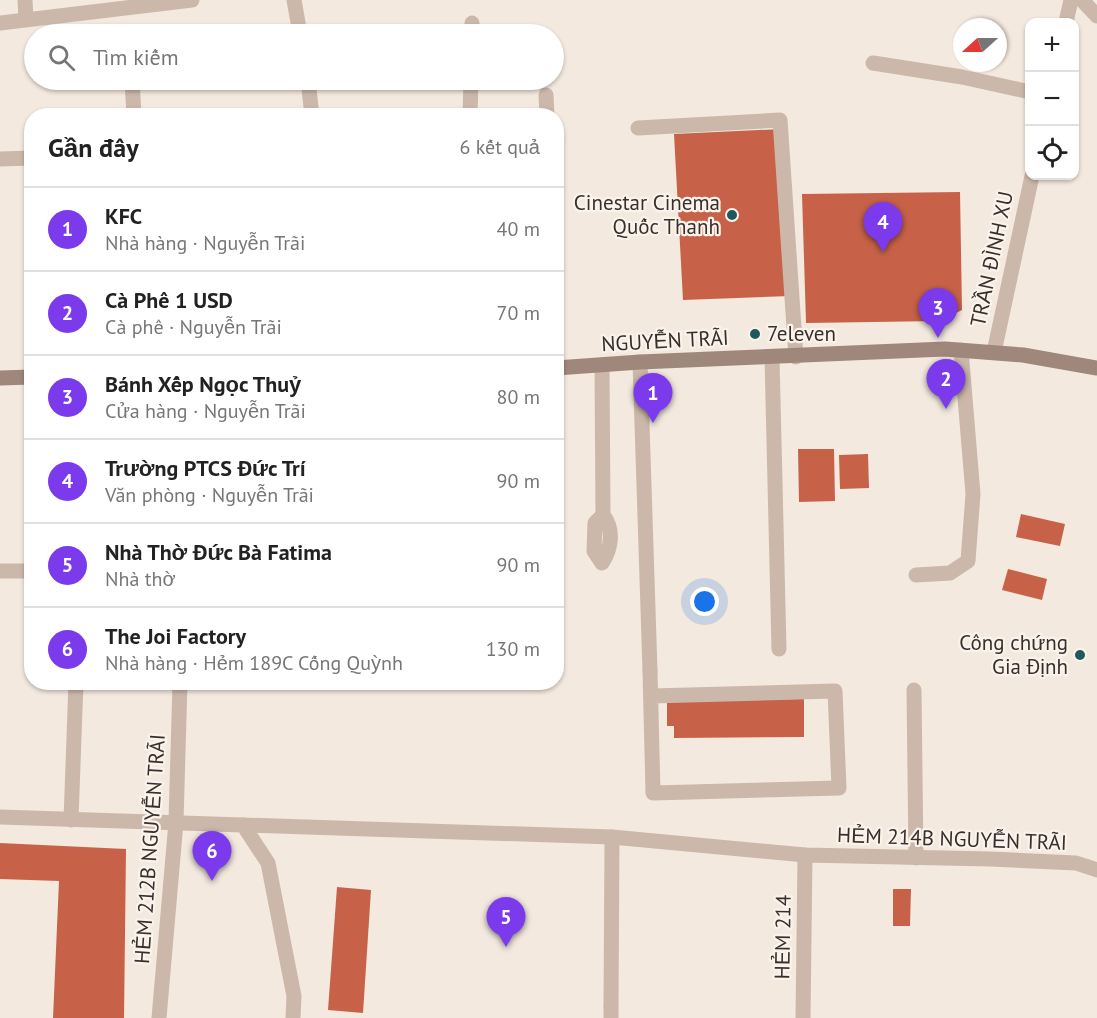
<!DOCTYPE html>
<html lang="vi">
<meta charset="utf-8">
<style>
body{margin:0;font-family:"PT Sans",sans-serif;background:#f2f2f2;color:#222}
.controls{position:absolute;right:18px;top:18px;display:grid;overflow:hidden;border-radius:12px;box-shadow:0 2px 4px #0004}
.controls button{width:54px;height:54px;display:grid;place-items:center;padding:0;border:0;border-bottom:2px solid #e0e0e0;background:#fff;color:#222;font:30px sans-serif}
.compass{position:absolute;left:953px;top:18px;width:54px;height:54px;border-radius:50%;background:#fff;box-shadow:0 2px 4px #0004;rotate:249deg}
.you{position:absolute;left:705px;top:602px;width:21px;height:21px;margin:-15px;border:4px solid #fff;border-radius:50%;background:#1a73e8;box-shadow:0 0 0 9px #1a73e833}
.badge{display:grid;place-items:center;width:39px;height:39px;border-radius:50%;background:#7c3aed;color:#fff;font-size:20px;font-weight:700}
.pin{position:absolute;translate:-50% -50px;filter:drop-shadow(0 2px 3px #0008)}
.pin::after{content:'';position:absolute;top:32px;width:21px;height:18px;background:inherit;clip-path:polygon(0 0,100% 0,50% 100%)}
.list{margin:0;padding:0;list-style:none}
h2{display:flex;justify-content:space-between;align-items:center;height:78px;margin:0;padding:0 24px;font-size:26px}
h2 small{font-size:20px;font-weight:400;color:#767676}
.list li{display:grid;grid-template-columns:39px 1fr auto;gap:18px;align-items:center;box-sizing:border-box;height:84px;padding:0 24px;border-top:2px solid #e0e0e0}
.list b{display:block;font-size:22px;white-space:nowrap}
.list p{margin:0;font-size:20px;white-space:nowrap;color:#767676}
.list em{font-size:20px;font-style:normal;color:#767676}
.icon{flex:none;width:33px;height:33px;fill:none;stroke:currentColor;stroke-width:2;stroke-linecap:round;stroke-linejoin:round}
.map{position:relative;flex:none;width:1097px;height:1018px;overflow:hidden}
.search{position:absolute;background:#fff;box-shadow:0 2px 4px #0004;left:24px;top:24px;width:540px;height:66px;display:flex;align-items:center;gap:15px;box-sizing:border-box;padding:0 21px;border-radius:33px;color:#767676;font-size:22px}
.panel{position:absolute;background:#fff;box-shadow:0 2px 4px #0004;left:24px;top:108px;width:540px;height:582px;border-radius:24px}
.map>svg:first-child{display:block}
.building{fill:#c76249}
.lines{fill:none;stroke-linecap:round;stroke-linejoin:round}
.service{stroke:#ccb8aa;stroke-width:15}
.minor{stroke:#ccb8aa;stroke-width:15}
.tertiary{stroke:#ccb8aa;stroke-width:15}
.secondary{stroke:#a0877b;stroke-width:15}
.poi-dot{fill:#1e5a5c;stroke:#faf3ec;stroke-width:2}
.labels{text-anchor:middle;stroke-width:4.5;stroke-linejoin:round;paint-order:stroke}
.poi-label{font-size:21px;fill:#392e2a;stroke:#faf3ec;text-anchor:end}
.street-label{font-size:21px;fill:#392e2a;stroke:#faf3ec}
</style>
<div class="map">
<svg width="1097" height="1018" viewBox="0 0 1097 1018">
<rect width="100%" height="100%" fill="#f3e9df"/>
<g class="building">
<polygon points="782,129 790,296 683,300 674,134"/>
<polygon points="960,192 962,310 940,321 806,323 802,194"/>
<polygon points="798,449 834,449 835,501 799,502"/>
<polygon points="868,454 869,488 840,489 839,455"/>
<polygon points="1021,514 1065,524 1060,546 1016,537"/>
<polygon points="1008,569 1047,579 1042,600 1002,590"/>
<polygon points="804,699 804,737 674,738 674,726 667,726 667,700"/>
<polygon points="0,843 126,849 124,1018 53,1018 59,881 0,879"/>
<polygon points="337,887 371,890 363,1013 328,1010"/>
<polygon points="893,889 911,889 910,926 893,926"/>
</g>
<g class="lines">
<g class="service">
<polyline points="25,0 26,19"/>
<polyline points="0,23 192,0"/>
<polyline points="472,34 472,23"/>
<polyline points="873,63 962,77 1030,92"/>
<polyline points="546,95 547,116"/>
<polyline points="470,116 471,80"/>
<polyline points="638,128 780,120 796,357"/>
<polyline points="0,159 32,158"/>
<path d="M602,365L603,515C614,529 612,548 602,563L594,551L595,523L603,515"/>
<polyline points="0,571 32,571"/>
<polyline points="916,575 950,573 968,561 973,494 961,350"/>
<polyline points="650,671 653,793 839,788 835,691 651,696"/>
<polyline points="914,690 916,858"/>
<polyline points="71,820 76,682"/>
<polyline points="243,825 612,837 805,855 990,859 1076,863 1097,870"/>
<polyline points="611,1005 612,837"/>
<polyline points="159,1018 176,822"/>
</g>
<g class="minor">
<polyline points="294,0 300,34"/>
<polyline points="132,80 134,116"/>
<polyline points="308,80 312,116"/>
<polyline points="772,358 779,649"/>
<polyline points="640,362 650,671"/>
<polyline points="0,817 243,825 268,863 294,996 293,1018"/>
<polyline points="176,822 180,682"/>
<polyline points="611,1005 611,1018"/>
<polyline points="803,1018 805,855"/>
</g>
<g class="tertiary">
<polyline points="1082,0 1097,16"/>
<polyline points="1066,22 1071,0"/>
<polyline points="994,352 1032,176"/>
</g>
<g class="secondary">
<polyline points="556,368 640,362 945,349 1023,355 1097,368"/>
<polyline points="0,378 32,377"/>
</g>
</g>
<g class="poi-dot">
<circle cx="732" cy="215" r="6"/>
<circle cx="755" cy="334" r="6"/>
<circle cx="1080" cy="655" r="6"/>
</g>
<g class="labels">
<g class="poi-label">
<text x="720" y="210">Cinestar Cinema<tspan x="720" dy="24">Quốc Thanh</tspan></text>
<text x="767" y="341" text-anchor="start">7eleven</text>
<text x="1068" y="650">Công chứng<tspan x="1068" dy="24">Gia Định</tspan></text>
</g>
<g class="street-label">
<text transform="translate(992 259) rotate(-78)" y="7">TRẦN ÐÌNH XU</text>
<text transform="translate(665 341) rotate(-3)" y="7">NGUYỄN TRÃI</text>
<text transform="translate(952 839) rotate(2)" y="7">HẺM 214B NGUYỄN TRÃI</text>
<text transform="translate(150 849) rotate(-86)" y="7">HẺM 212B NGUYỄN TRÃI</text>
<text transform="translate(783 937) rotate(-89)" y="7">HẺM 214</text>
</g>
</g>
</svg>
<div class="controls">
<button>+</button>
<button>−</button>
<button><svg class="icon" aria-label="locate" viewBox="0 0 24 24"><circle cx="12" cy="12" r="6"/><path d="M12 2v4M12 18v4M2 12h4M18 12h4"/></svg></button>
</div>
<svg class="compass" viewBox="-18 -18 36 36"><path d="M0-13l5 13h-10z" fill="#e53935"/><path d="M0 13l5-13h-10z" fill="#767676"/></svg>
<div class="you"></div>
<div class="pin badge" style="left:653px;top:423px">1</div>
<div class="pin badge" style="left:946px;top:409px">2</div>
<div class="pin badge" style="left:938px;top:338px">3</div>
<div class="pin badge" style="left:883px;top:252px">4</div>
<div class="pin badge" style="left:506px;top:947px">5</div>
<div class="pin badge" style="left:212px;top:881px">6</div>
<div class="search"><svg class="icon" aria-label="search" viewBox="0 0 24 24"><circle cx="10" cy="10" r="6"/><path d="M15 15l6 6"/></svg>Tìm kiếm</div>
<section class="panel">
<h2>Gần đây<small>6 kết quả</small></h2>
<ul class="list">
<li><span class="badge">1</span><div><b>KFC</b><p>Nhà hàng · Nguyễn Trãi</p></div><em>40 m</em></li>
<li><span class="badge">2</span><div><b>Cà Phê 1 USD</b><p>Cà phê · Nguyễn Trãi</p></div><em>70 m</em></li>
<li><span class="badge">3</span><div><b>Bánh Xếp Ngọc Thuỷ</b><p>Cửa hàng · Nguyễn Trãi</p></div><em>80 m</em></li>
<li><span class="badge">4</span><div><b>Trường PTCS Đức Trí</b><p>Văn phòng · Nguyễn Trãi</p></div><em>90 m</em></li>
<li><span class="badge">5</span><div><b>Nhà Thờ Đức Bà Fatima</b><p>Nhà thờ</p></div><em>90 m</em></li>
<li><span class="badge">6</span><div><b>The Joi Factory</b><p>Nhà hàng · Hẻm 189C Cống Quỳnh</p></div><em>130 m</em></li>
</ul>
</section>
</div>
